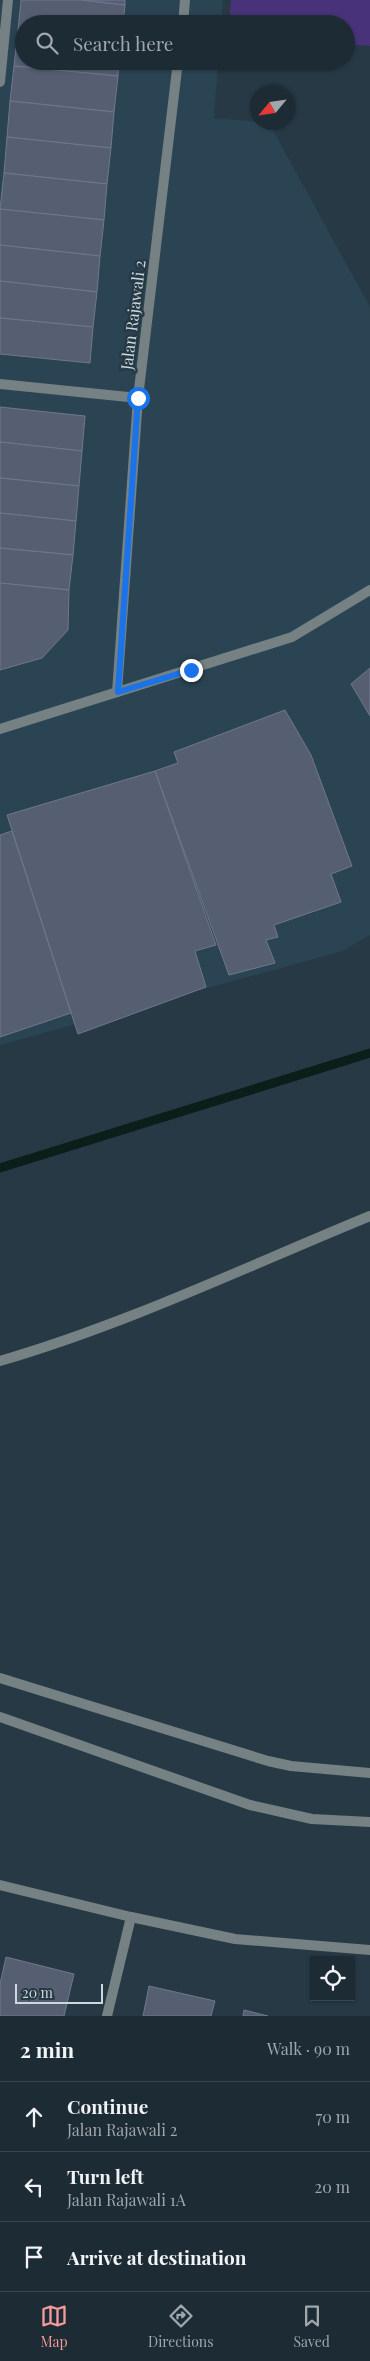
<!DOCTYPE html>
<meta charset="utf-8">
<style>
body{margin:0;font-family:"Playfair Display",serif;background:#25333c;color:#f1f3f6}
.controls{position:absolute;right:15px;bottom:15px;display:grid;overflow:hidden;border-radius:0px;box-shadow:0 1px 4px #0004}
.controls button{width:45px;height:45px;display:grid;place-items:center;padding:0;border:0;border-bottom:1px solid #3a474f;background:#1c2b34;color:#f1f3f6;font:25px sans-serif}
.compass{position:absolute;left:250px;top:85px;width:45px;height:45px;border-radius:50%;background:#1c2b34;box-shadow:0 1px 4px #0004;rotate:241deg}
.scale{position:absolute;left:15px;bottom:12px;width:88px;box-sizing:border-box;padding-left:5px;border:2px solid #ccd7de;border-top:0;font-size:14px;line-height:18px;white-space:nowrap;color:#ccd7de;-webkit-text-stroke:4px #263945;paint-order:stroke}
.stop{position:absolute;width:15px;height:15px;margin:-11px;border:4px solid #1a73e8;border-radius:50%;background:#fff}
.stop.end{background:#1a73e8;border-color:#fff;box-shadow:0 1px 5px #0008}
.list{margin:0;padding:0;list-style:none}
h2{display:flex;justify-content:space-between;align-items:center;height:65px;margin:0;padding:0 20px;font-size:21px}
h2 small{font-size:16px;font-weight:400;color:#a0a7ac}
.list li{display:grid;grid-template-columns:32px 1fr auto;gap:15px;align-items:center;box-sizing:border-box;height:70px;padding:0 20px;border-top:1px solid #3a474f}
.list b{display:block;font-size:19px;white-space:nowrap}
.list p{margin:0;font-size:16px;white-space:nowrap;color:#a0a7ac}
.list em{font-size:16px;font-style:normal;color:#a0a7ac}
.icon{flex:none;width:28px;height:28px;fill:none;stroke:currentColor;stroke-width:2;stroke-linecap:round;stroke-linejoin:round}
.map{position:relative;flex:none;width:370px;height:2016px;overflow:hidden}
.search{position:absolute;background:#1c2b34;box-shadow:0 1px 4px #0004;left:15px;right:15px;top:15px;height:55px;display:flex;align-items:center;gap:12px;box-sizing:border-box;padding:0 18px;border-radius:28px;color:#a0a7ac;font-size:19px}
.sheet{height:275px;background:#1c2b34}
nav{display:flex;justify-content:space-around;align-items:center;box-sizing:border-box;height:70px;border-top:1px solid #3a474f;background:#1c2b34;font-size:14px;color:#a0a7ac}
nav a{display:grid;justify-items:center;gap:2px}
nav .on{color:#f59b9a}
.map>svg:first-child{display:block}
.built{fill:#2a4453}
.green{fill:#48327a}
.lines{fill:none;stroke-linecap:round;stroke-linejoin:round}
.stream{stroke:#0c1e1a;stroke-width:9}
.building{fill:#565f72;stroke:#6f788c}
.service{stroke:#758182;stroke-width:10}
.minor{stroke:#758182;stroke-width:10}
.route{stroke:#1a73e8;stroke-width:6}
.labels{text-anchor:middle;stroke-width:5;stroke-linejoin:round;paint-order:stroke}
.street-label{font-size:16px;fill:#ccd7de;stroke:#263945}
</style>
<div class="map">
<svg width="370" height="2016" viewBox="0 0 370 2016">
<rect width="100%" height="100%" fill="#263945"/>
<polygon class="built" points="0,0 223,0 221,24 24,24 24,61 218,61 214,118 269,123 370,307 370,935 343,951 0,1045"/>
<polygon class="green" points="231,0 370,0 370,46 346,44 346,24 229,24"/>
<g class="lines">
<polyline class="stream" points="0,1168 370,1053"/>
</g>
<g class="building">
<polygon points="21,0 82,0 125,5 123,24 24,24 24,30 18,30"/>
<polygon points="82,0 125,0 125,5"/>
<polygon points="18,30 24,30 24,61 119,61 118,76 14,66"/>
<polygon points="14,66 118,76 114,112 10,101"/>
<polygon points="10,101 114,112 111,148 7,137"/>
<polygon points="7,137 111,148 107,184 4,173"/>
<polygon points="4,173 107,184 104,220 0,209"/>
<polygon points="0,209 104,220 100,256 0,245"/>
<polygon points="0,245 100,256 97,292 0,281"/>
<polygon points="0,281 97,292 93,327 0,318"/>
<polygon points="0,318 93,327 90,363 0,354"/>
<polygon points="0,407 85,416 82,451 0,442"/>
<polygon points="0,442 82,451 79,486 0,478"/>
<polygon points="0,478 79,486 76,521 0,513"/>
<polygon points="0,513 76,521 73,555 0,548"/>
<polygon points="0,548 73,555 69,590 0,583"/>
<polygon points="0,583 69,590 68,630 42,658 0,670"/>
<polygon points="370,668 370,716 351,684"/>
<polygon points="285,710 311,755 352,866 331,874 341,902 274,925 278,937 266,940 275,963 229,975 155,771 178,763 174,752"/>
<polygon points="155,771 216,945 195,951 206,987 78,1034 7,815"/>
<polygon points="12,831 71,1013 0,1037 0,835"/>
<polygon points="6,1957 74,1974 64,2016 0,2016 0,1984"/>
<polygon points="149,1986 215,2001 211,2016 143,2016"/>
<polygon points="244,2010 268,2016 243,2016"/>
</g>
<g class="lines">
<g class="service">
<polyline points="0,82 8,0"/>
<polyline points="0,384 138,398"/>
<path d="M0,1361C127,1324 248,1266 370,1216"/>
</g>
<g class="minor">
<polyline points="183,24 185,0"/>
<polyline points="117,692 138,398 178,61"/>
<polyline points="0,729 292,637 370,590"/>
<polyline points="0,1678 268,1761 291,1766 370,1773"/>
<polyline points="0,1717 250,1805 312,1819 370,1822"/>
<polyline points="0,1885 131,1917 235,1939 370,1950"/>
<polyline points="107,2016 131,1917"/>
</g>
</g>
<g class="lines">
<polyline class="route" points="138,398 118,692 191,670"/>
</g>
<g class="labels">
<g class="street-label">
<text transform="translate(133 315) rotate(-83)" y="6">Jalan Rajawali 2</text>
</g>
</g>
</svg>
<div class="controls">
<button><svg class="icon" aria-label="locate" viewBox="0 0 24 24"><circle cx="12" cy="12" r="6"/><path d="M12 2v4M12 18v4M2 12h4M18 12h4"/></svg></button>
</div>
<svg class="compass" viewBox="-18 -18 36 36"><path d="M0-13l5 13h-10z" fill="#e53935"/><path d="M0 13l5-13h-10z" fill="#a0a7ac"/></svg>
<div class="scale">20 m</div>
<div class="stop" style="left:138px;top:398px"></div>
<div class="stop end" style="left:191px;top:670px"></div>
<div class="search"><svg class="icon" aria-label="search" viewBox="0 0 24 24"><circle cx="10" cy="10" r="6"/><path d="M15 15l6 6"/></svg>Search here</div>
</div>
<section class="sheet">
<h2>2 min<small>Walk · 90 m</small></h2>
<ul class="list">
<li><svg class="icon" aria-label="ahead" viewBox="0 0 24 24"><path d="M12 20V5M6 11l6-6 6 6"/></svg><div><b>Continue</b><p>Jalan Rajawali 2</p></div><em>70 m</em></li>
<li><svg class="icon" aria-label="left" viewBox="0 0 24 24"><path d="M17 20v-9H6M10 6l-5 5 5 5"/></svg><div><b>Turn left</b><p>Jalan Rajawali 1A</p></div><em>20 m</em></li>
<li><svg class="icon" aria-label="arrive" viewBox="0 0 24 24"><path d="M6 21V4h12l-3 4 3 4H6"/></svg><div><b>Arrive at destination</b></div></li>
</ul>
</section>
<nav>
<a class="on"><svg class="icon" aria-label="map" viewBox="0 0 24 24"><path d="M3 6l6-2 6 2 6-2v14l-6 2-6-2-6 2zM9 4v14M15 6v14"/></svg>Map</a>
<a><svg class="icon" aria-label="directions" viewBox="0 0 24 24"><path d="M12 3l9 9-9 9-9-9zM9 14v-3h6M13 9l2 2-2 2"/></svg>Directions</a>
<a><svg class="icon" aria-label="saved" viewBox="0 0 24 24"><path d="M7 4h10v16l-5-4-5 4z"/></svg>Saved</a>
</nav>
